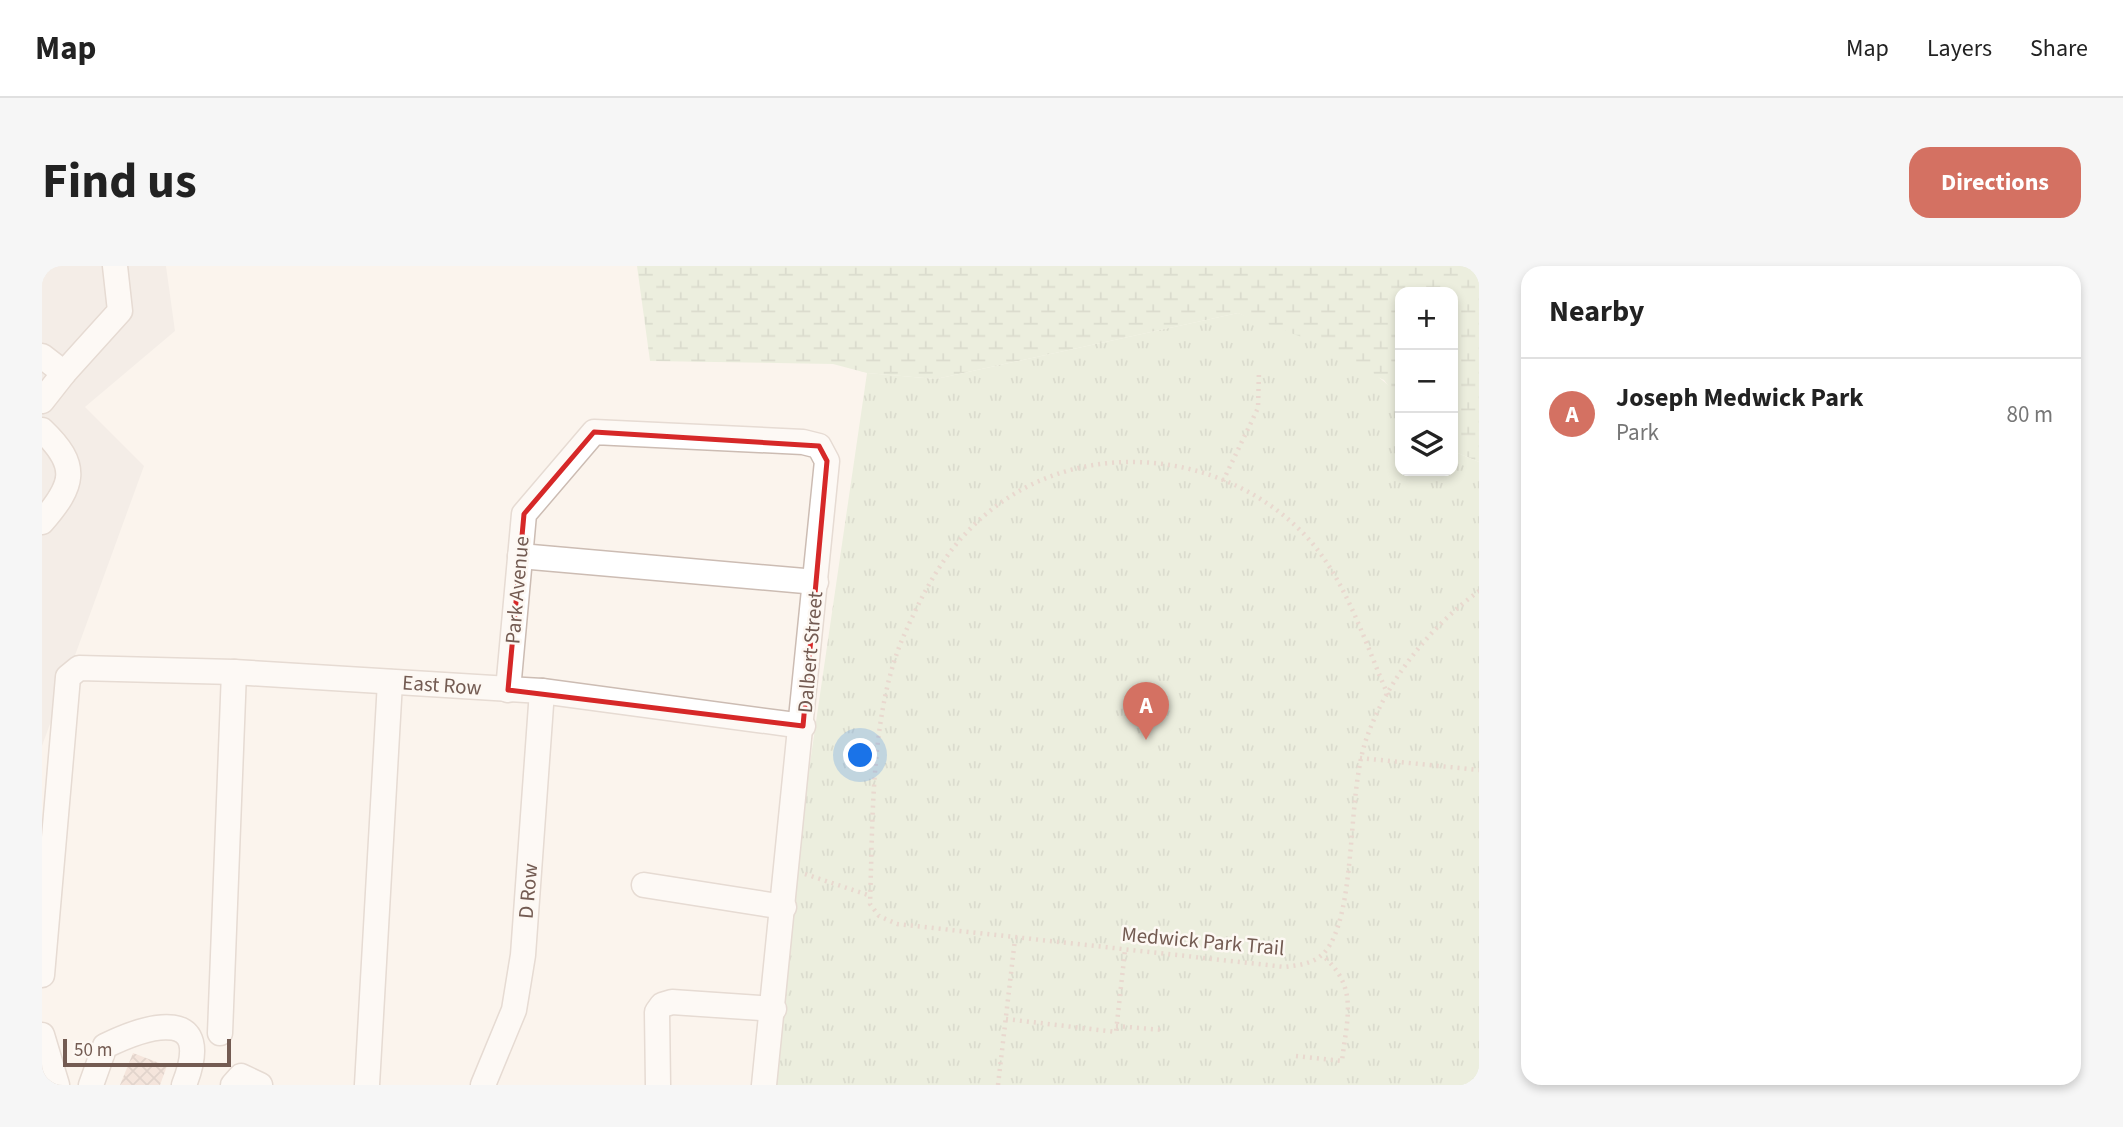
<!DOCTYPE html>
<meta charset="utf-8">
<style>
body{margin:0;font-family:"Source Sans 3",sans-serif;background:#f6f6f6;color:#222}
.controls{position:absolute;right:21px;top:21px;display:grid;overflow:hidden;border-radius:14px;box-shadow:0 4px 10px #0003}
.controls button{width:63px;height:63px;display:grid;place-items:center;padding:0;border:0;border-bottom:2px solid #e0e0e0;background:#fff;color:#222;font:35px sans-serif}
.scale{position:absolute;left:21px;bottom:18px;width:168px;box-sizing:border-box;padding-left:7px;border:4px solid #735b52;border-top:0;font-size:19px;line-height:24px;white-space:nowrap;color:#735b52;-webkit-text-stroke:5px #fdf8f3;paint-order:stroke}
.you{position:absolute;left:819px;top:490px;width:24px;height:24px;margin:-18px;border:5px solid #fff;border-radius:50%;background:#1a73e8;box-shadow:0 0 0 10px #1a73e833}
.badge{display:grid;place-items:center;width:46px;height:46px;border-radius:50%;background:#d47162;color:#fff;font-size:23px;font-weight:700}
.pin{position:absolute;translate:-50% -58px;filter:drop-shadow(0 2px 4px #0008)}
.pin::after{content:'';position:absolute;top:37px;width:24px;height:21px;background:inherit;clip-path:polygon(0 0,100% 0,50% 100%)}
.list{margin:0;padding:0;list-style:none}
h2{display:flex;justify-content:space-between;align-items:center;height:91px;margin:0;padding:0 28px;font-size:30px}
h2 small{font-size:23px;font-weight:400;color:#767676}
.list li{display:grid;grid-template-columns:46px 1fr auto;gap:21px;align-items:center;box-sizing:border-box;height:112px;padding:0 28px;border-top:2px solid #e0e0e0}
.list b{display:block;font-size:26px;white-space:nowrap}
.list p{margin:0;font-size:23px;white-space:nowrap;color:#767676}
.list em{font-size:23px;font-style:normal;color:#767676}
.icon{flex:none;width:38px;height:38px;fill:none;stroke:currentColor;stroke-width:2;stroke-linecap:round;stroke-linejoin:round}
.map{position:relative;flex:none;width:1437px;height:819px;overflow:hidden;border-radius:21px}
header{display:flex;align-items:center;gap:42px;box-sizing:border-box;height:98px;padding:0 35px;background:#fff;border-bottom:2px solid #e0e0e0}
header strong{font-size:33px}
nav{display:flex;gap:38px;margin-inline-start:auto;font-size:24px}
.intro{display:flex;align-items:center;justify-content:space-between;box-sizing:border-box;height:168px;padding:0 42px}
h1{margin:0;font-size:49px}
.button{padding:18px 32px;border-radius:21px;background:#d47162;color:#fff;font-size:24px;font-weight:700}
main{display:flex;gap:42px;padding:0 42px}
aside{flex:1;background:#fff;border-radius:21px;box-shadow:0 4px 10px #0003}
.map>svg:first-child{display:block}
.industrial{fill:#ebe5e1}
.wetland{fill:url(#wetland-marsh)}
.park{fill:url(#park-tufts)}
.building{fill:url(#building-cross-hatch)}
.lines{fill:none;stroke-linecap:round;stroke-linejoin:round}
.minor-casing{stroke:#ccbcb3;stroke-width:27}
.path{stroke:#d2b6aa;stroke-width:4.5;stroke-dasharray:2 5;stroke-linecap:butt}
.minor{stroke:#fff;stroke-width:24}
.marked{fill:none;stroke:#d62828;stroke-width:5;stroke-linejoin:round}
.labels{text-anchor:middle;stroke-width:5;stroke-linejoin:round;paint-order:stroke}
.street-label{font-size:21px;fill:#735b52;stroke:#fdf8f3}
</style>
<header>
<strong>Map</strong>
<nav><a>Map</a><a>Layers</a><a>Share</a></nav>
</header>
<div class="intro"><h1>Find us</h1><a class="button">Directions</a></div>
<main>
<div class="map">
<svg width="1437" height="819" viewBox="0 0 1437 819">
<defs>
<pattern id="wetland-marsh" width="20" height="14" patternUnits="userSpaceOnUse" patternTransform="scale(1.75)"><rect width="20" height="14" fill="#d9e7cc"/><path d="M1 5h8M5 5V1M11 12h8M15 12V8" fill="none" stroke="#b4bea8"/></pattern>
<pattern id="park-tufts" width="24" height="20" patternUnits="userSpaceOnUse" patternTransform="scale(1.75)"><rect width="24" height="20" fill="#d9e7cc"/><path d="M3 7l-1-3M5 7V3M7 7l1-3M15 17l-1-3M17 17v-4M19 17l1-3" fill="none" stroke="#b4bea8"/></pattern>
<pattern id="building-cross-hatch" width="8" height="8" patternUnits="userSpaceOnUse" patternTransform="scale(1.75)"><rect width="8" height="8" fill="#edd3c8"/><path d="M0 0l8 8M0 8l8-8" fill="none" stroke="#c4aea5"/></pattern>
</defs>
<rect width="100%" height="100%" fill="#fbf4ed"/>
<polygon class="industrial" points="0,0 124,0 133,65 43,141 102,200 0,480"/>
<polygon class="wetland" points="595,0 1437,0 1437,196 1411,185 1411,26 1358,26 1358,136 1342,114 1196,47 894,113 825,107 791,98 608,95"/>
<path class="park" d="M1196,47C1236,63 1339,95 1357,134C1363,147 1358,189 1358,205H1411V185L1437,196V819H724L732,743L825,107L894,113Z"/>
<polygon class="building" points="91,787 125,800 118,819 78,819"/>
<g class="lines">
<defs>
<g id="minor">
<polyline points="0,90 22,107 0,135"/>
<polyline points="22,107 78,45 73,0"/>
<path d="M0,164C38,200 32,219 0,256"/>
<polyline points="478,290 774,316"/>
<polyline points="466,424 482,248 552,166 761,176 777,180 785,195 722,819"/>
<polyline points="602,619 742,641"/>
<polyline points="0,709 26,411 37,402 192,406 500,425 761,460"/>
<polyline points="178,767 192,406"/>
<polyline points="0,769 15,819"/>
<path d="M49,819L63,780C108,758 173,740 142,819"/>
<polyline points="191,819 199,810 218,819"/>
<polyline points="325,819 348,416"/>
<polyline points="441,819 472,744 481,689 500,425"/>
<polyline points="616,819 615,746 620,739 630,736 732,743"/>
</g>
</defs>
<use href="#minor" class="minor-casing"/>
<g class="path">
<polyline points="1181,215 1216,142 1217,105"/>
<path d="M1346,429C1322,375 1303,309 1260,266C1170,176 1017,170 927,264C899,292 879,331 863,367C828,444 831,555 828,638L837,650L855,658L1243,701C1257,699 1271,698 1282,687C1316,649 1304,527 1325,471C1345,414 1389,360 1437,325"/>
<polyline points="1318,492 1437,504"/>
<polyline points="763,608 829,630"/>
<polyline points="964,753 1074,766 1083,684"/>
<polyline points="1074,760 1121,764"/>
<path d="M1254,790L1300,795C1305,751 1317,721 1280,689"/>
<polyline points="956,819 973,673"/>
</g>
<use href="#minor" class="minor"/>
</g>
<path d="M0 0H1437V819H0ZM552,166L777,180L785,195L761,460L466,424L482,248Z" fill="#fbf4ed" fill-opacity=".55" fill-rule="evenodd"/>
<path class="marked" d="M552,166L777,180L785,195L761,460L466,424L482,248Z"/>
<g class="labels">
<g class="street-label">
<text transform="translate(475 324) rotate(-85)" y="7">Park Avenue</text>
<text transform="translate(768 386) rotate(-85)" y="7">Dalbert Street</text>
<text transform="translate(400 419) rotate(4)" y="7">East Row</text>
<text transform="translate(486 625) rotate(-85)" y="7">D Row</text>
<text transform="translate(1161 675) rotate(5)" y="7">Medwick Park Trail</text>
</g>
</g>
</svg>
<div class="controls">
<button>+</button>
<button>−</button>
<button><svg class="icon" aria-label="layers" viewBox="0 0 24 24"><path d="M12 4l9 5-9 5-9-5zM3 14l9 5 9-5"/></svg></button>
</div>
<div class="scale">50 m</div>
<div class="you"></div>
<div class="pin badge" style="left:1104px;top:474px">A</div>
</div>
<aside>
<h2>Nearby<small></small></h2>
<ul class="list">
<li><span class="badge">A</span><div><b>Joseph Medwick Park</b><p>Park</p></div><em>80 m</em></li>
</ul>
</aside>
</main>
